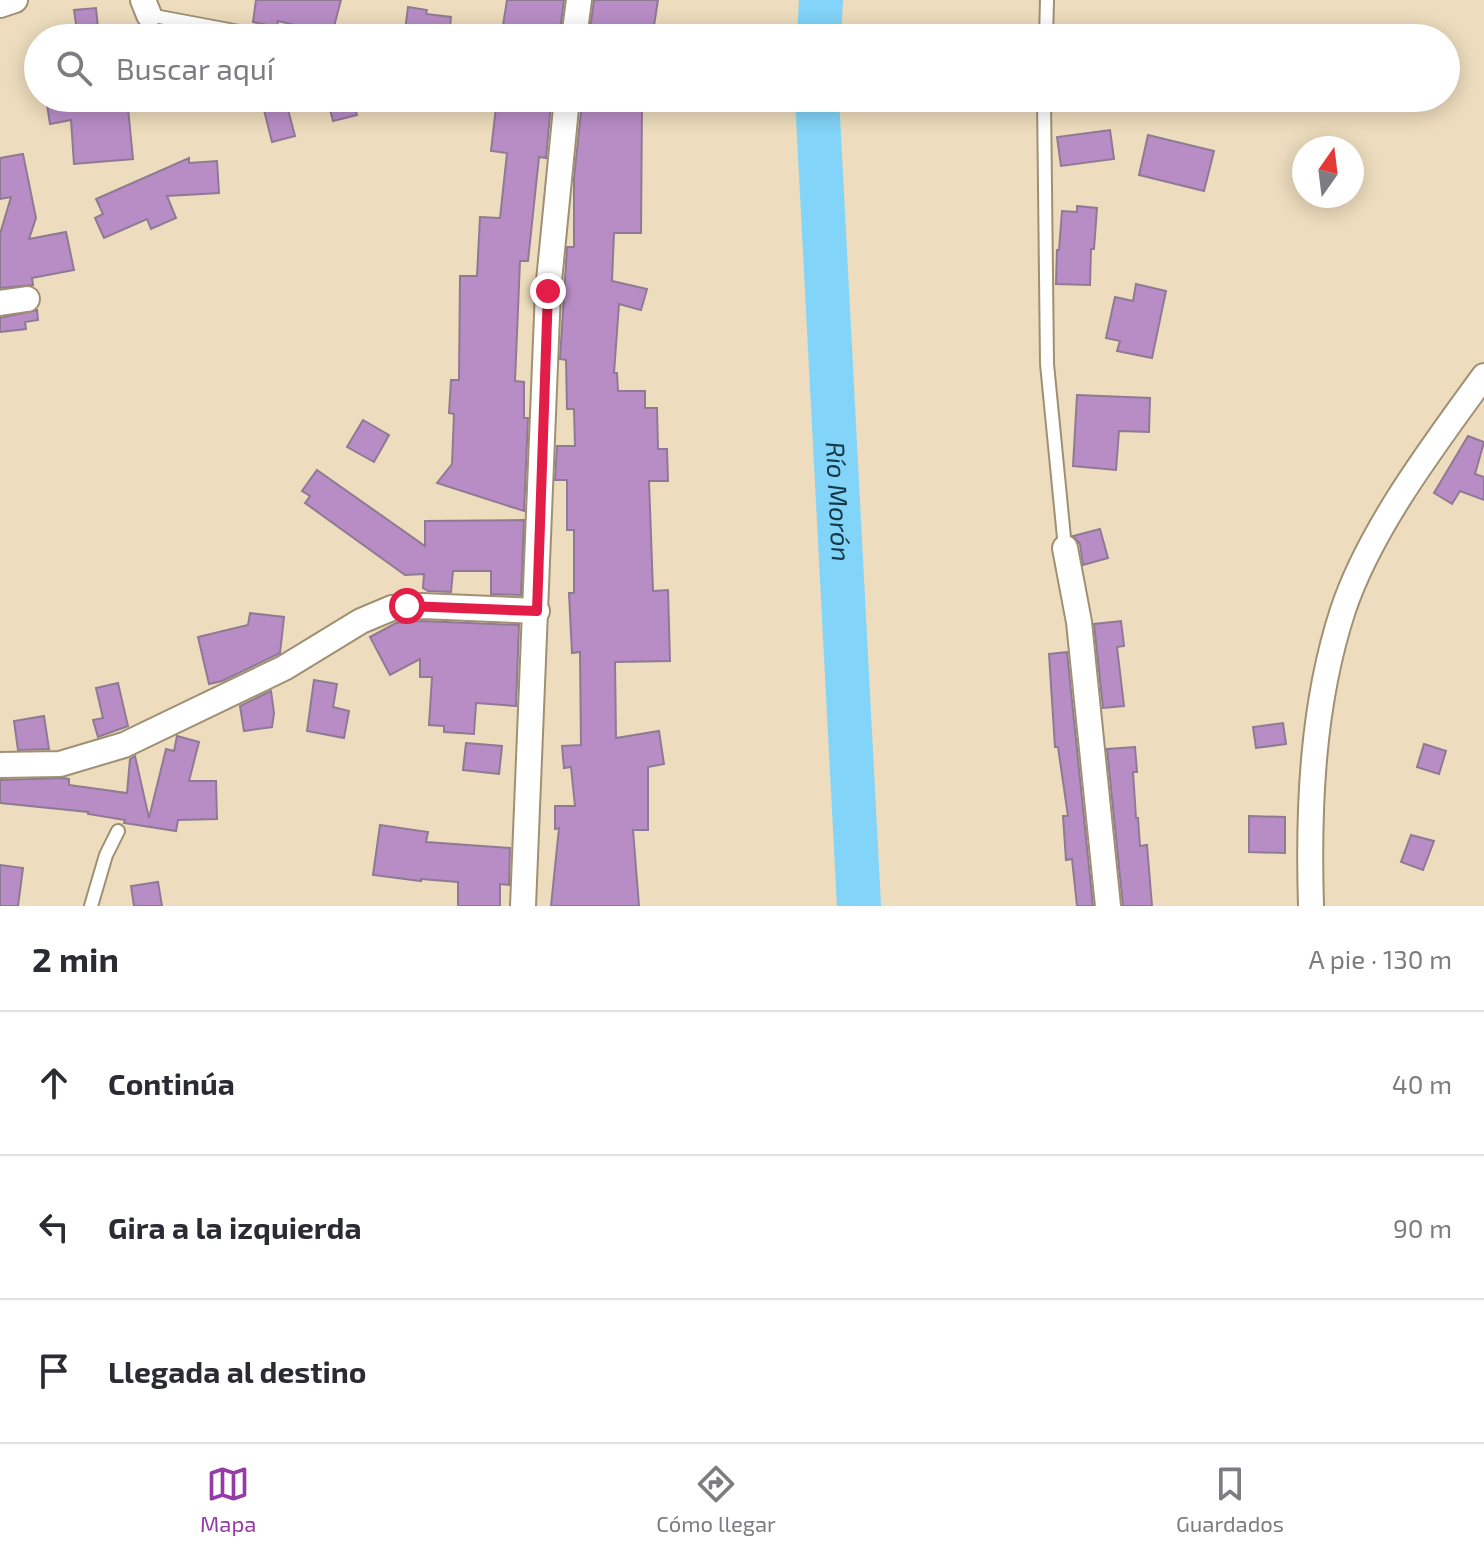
<!DOCTYPE html>
<html lang="es">
<meta charset="utf-8">
<style>
body{margin:0;font-family:"Exo 2",sans-serif;background:#f7f7f7;color:#2b2b33}
.compass{position:absolute;left:1292px;top:136px;width:72px;height:72px;border-radius:50%;background:#fff;box-shadow:0 4px 20px #0003;rotate:14deg}
.stop{position:absolute;width:24px;height:24px;margin:-18px;border:6px solid #e11d48;border-radius:50%;background:#fff}
.stop.end{background:#e11d48;border-color:#fff;box-shadow:0 2px 8px #0008}
.list{margin:0;padding:0;list-style:none}
h2{display:flex;justify-content:space-between;align-items:center;height:104px;margin:0;padding:0 32px;font-size:34px}
h2 small{font-size:26px;font-weight:400;color:#7c7c81}
.list li{display:grid;grid-template-columns:52px 1fr auto;gap:24px;align-items:center;box-sizing:border-box;height:144px;padding:0 32px;border-top:2px solid #e1e1e2}
.list b{display:block;font-size:30px;white-space:nowrap}
.list em{font-size:26px;font-style:normal;color:#7c7c81}
.icon{flex:none;width:44px;height:44px;fill:none;stroke:currentColor;stroke-width:2;stroke-linecap:round;stroke-linejoin:round}
.map{position:relative;flex:none;width:1484px;height:906px;overflow:hidden}
.search{position:absolute;background:#fff;box-shadow:0 4px 20px #0003;left:24px;right:24px;top:24px;height:88px;display:flex;align-items:center;gap:20px;box-sizing:border-box;padding:0 28px;border-radius:44px;color:#7c7c81;font-size:30px}
.sheet{height:536px;background:#fff}
nav{display:flex;justify-content:space-around;align-items:center;box-sizing:border-box;height:112px;border-top:2px solid #e1e1e2;background:#fff;font-size:22px;color:#7c7c81}
nav a{display:grid;justify-items:center;gap:4px}
nav .on{color:#953ba6}
.map>svg:first-child{display:block}
.lines{fill:none;stroke-linecap:round;stroke-linejoin:round}
.river{stroke:#82d4f8;stroke-width:44}
.building{fill:#b88dc6;stroke:#8e7a94;stroke-width:2}
.service-casing{stroke:#a09073;stroke-width:16}
.minor-casing{stroke:#a09073;stroke-width:28}
.service{stroke:#fff;stroke-width:12}
.minor{stroke:#fff;stroke-width:24}
.route{stroke:#e11d48;stroke-width:10}
.labels{text-anchor:middle;stroke-width:6;stroke-linejoin:round;paint-order:stroke}
.water-label{font-size:26px;font-style:italic;fill:#133847;stroke:#fff}
</style>
<div class="map">
<svg width="1484" height="906" viewBox="0 0 1484 906">
<rect width="100%" height="100%" fill="#eddcbd"/>
<g class="lines">
<g class="river">
<polyline points="819,38 821,0"/>
<path id="s1" d="M817,98L859,906"/>
</g>
</g>
<g class="building">
<polygon points="256,0 341,0 332,34 278,21 277,27 253,22"/>
<polygon points="507,0 564,0 559,38 501,38"/>
<polygon points="594,0 658,0 653,32 645,30 644,38 589,38"/>
<polygon points="408,7 427,10 426,14 451,17 449,38 428,38 428,34 405,31"/>
<polygon points="96,8 99,38 78,38 74,10"/>
<polygon points="46,98 127,98 133,159 74,164 71,120 50,124"/>
<polygon points="261,98 285,98 295,136 272,142"/>
<polygon points="327,98 352,98 357,115 333,121"/>
<polygon points="497,98 548,98 548,102 551,103 546,158 539,157 528,261 520,261 515,381 524,382 524,418 528,418 524,511 437,483 452,464 454,414 449,413 451,380 459,380 460,276 477,276 480,217 500,218 507,153 491,151"/>
<polygon points="582,103 642,105 641,233 614,233 612,281 647,289 641,310 619,304 614,373 617,373 618,391 645,391 645,408 657,408 658,449 667,449 668,481 649,481 653,591 668,590 670,661 615,662 616,738 659,731 664,764 648,767 648,830 633,830 639,906 551,906 559,828 555,829 555,806 575,806 571,767 564,768 562,746 581,745 580,652 572,653 569,593 574,593 574,530 567,530 567,480 555,480 557,446 575,446 574,409 567,409 566,360 560,359 567,247 574,247 574,178"/>
<polygon points="1110,130 1114,159 1061,166 1057,137"/>
<polygon points="1148,135 1214,151 1204,191 1139,175"/>
<polygon points="23,154 36,218 29,239 66,232 74,270 32,278 33,285 0,288 0,234 11,197 0,199 0,158"/>
<polygon points="189,158 189,163 217,161 219,193 167,196 176,218 151,229 147,219 104,238 95,218 103,214 96,199"/>
<polygon points="1077,206 1097,208 1094,249 1091,249 1090,285 1056,284 1057,250 1059,250 1062,211 1077,212"/>
<polygon points="1136,284 1166,291 1152,358 1117,351 1120,341 1106,338 1115,297 1133,301"/>
<polygon points="37,310 38,320 25,322 26,329 0,332 0,318"/>
<polygon points="1077,395 1150,398 1149,432 1119,431 1116,470 1073,466"/>
<polygon points="363,420 389,435 374,462 347,447"/>
<polygon points="1468,436 1484,442 1475,474 1484,477 1484,500 1460,491 1452,504 1434,493"/>
<polygon points="317,470 425,546 425,521 524,520 521,595 491,594 491,571 453,571 451,592 428,591 423,588 424,574 405,575 305,503 310,496 302,491"/>
<polygon points="1100,529 1108,558 1083,565 1080,544 1073,536"/>
<polygon points="250,613 284,617 280,653 222,681 209,684 198,637 248,625"/>
<polygon points="422,621 519,625 516,706 476,703 474,734 444,732 444,726 429,725 432,677 420,677 420,659 390,675 370,637 396,623"/>
<polygon points="1121,621 1124,646 1117,647 1124,706 1103,708 1094,624"/>
<polygon points="1067,652 1093,906 1077,906 1072,859 1066,860 1063,816 1068,816 1058,747 1055,747 1049,654"/>
<polygon points="314,680 337,684 333,707 349,711 344,738 307,731"/>
<polygon points="118,683 128,726 98,737 93,720 103,718 96,688"/>
<polygon points="271,691 274,713 272,727 244,731 240,706"/>
<polygon points="44,716 49,749 18,750 14,721"/>
<polygon points="1283,723 1286,744 1256,748 1253,727"/>
<polygon points="177,736 199,742 189,781 216,781 217,819 178,820 176,831 124,823 125,820 88,814 88,812 0,803 0,780 64,778 69,779 69,785 127,793 130,759 135,756 149,818 166,749 174,751"/>
<polygon points="466,743 502,746 499,774 463,770"/>
<polygon points="1424,744 1446,751 1439,774 1417,767"/>
<polygon points="1135,747 1137,772 1133,772 1136,818 1138,818 1140,846 1147,845 1152,906 1123,906 1107,749"/>
<polygon points="1249,816 1285,817 1285,853 1249,852"/>
<polygon points="380,825 428,832 426,842 510,848 509,885 500,884 500,906 458,906 458,882 421,879 421,881 373,875"/>
<polygon points="1411,835 1434,841 1423,870 1401,862"/>
<polygon points="0,865 23,868 18,906 0,906"/>
<polygon points="158,882 162,906 134,906 131,886"/>
</g>
<g class="lines">
<defs>
<g id="service">
<polyline points="149,15 245,33 303,38"/>
<polyline points="1046,38 1047,0"/>
<polyline points="1044,98 1047,364 1065,548"/>
<polyline points="91,906 106,855 118,831"/>
</g>
<g id="minor">
<polyline points="143,0 149,15"/>
<polyline points="0,5 15,0"/>
<polyline points="574,38 579,0"/>
<polyline points="0,303 27,299"/>
<polyline points="1065,548 1079,622 1108,906"/>
<polyline points="0,765 60,764 124,745 284,668 361,621 392,608 422,606 537,611"/>
<polyline points="523,906 548,291 567,98"/>
<path d="M1311,906C1308,808 1312,705 1343,610C1370,529 1434,445 1484,376"/>
</g>
</defs>
<use href="#service" class="service-casing"/>
<use href="#minor" class="minor-casing"/>
<use href="#service" class="service"/>
<use href="#minor" class="minor"/>
</g>
<g class="lines">
<polyline class="route" points="407,606 537,611 548,291"/>
</g>
<g class="labels">
<g class="water-label">
<text dy="9" stroke="none"><textPath href="#s1" startOffset="404">Río Morón</textPath></text>
</g>
</g>
</svg>
<svg class="compass" viewBox="-18 -18 36 36"><path d="M0-13l5 13h-10z" fill="#e53935"/><path d="M0 13l5-13h-10z" fill="#7c7c81"/></svg>
<div class="stop" style="left:407px;top:606px"></div>
<div class="stop end" style="left:548px;top:291px"></div>
<div class="search"><svg class="icon" aria-label="search" viewBox="0 0 24 24"><circle cx="10" cy="10" r="6"/><path d="M15 15l6 6"/></svg>Buscar aquí</div>
</div>
<section class="sheet">
<h2>2 min<small>A pie · 130 m</small></h2>
<ul class="list">
<li><svg class="icon" aria-label="ahead" viewBox="0 0 24 24"><path d="M12 20V5M6 11l6-6 6 6"/></svg><div><b>Continúa</b></div><em>40 m</em></li>
<li><svg class="icon" aria-label="left" viewBox="0 0 24 24"><path d="M17 20v-9H6M10 6l-5 5 5 5"/></svg><div><b>Gira a la izquierda</b></div><em>90 m</em></li>
<li><svg class="icon" aria-label="arrive" viewBox="0 0 24 24"><path d="M6 21V4h12l-3 4 3 4H6"/></svg><div><b>Llegada al destino</b></div></li>
</ul>
</section>
<nav>
<a class="on"><svg class="icon" aria-label="map" viewBox="0 0 24 24"><path d="M3 6l6-2 6 2 6-2v14l-6 2-6-2-6 2zM9 4v14M15 6v14"/></svg>Mapa</a>
<a><svg class="icon" aria-label="directions" viewBox="0 0 24 24"><path d="M12 3l9 9-9 9-9-9zM9 14v-3h6M13 9l2 2-2 2"/></svg>Cómo llegar</a>
<a><svg class="icon" aria-label="saved" viewBox="0 0 24 24"><path d="M7 4h10v16l-5-4-5 4z"/></svg>Guardados</a>
</nav>
